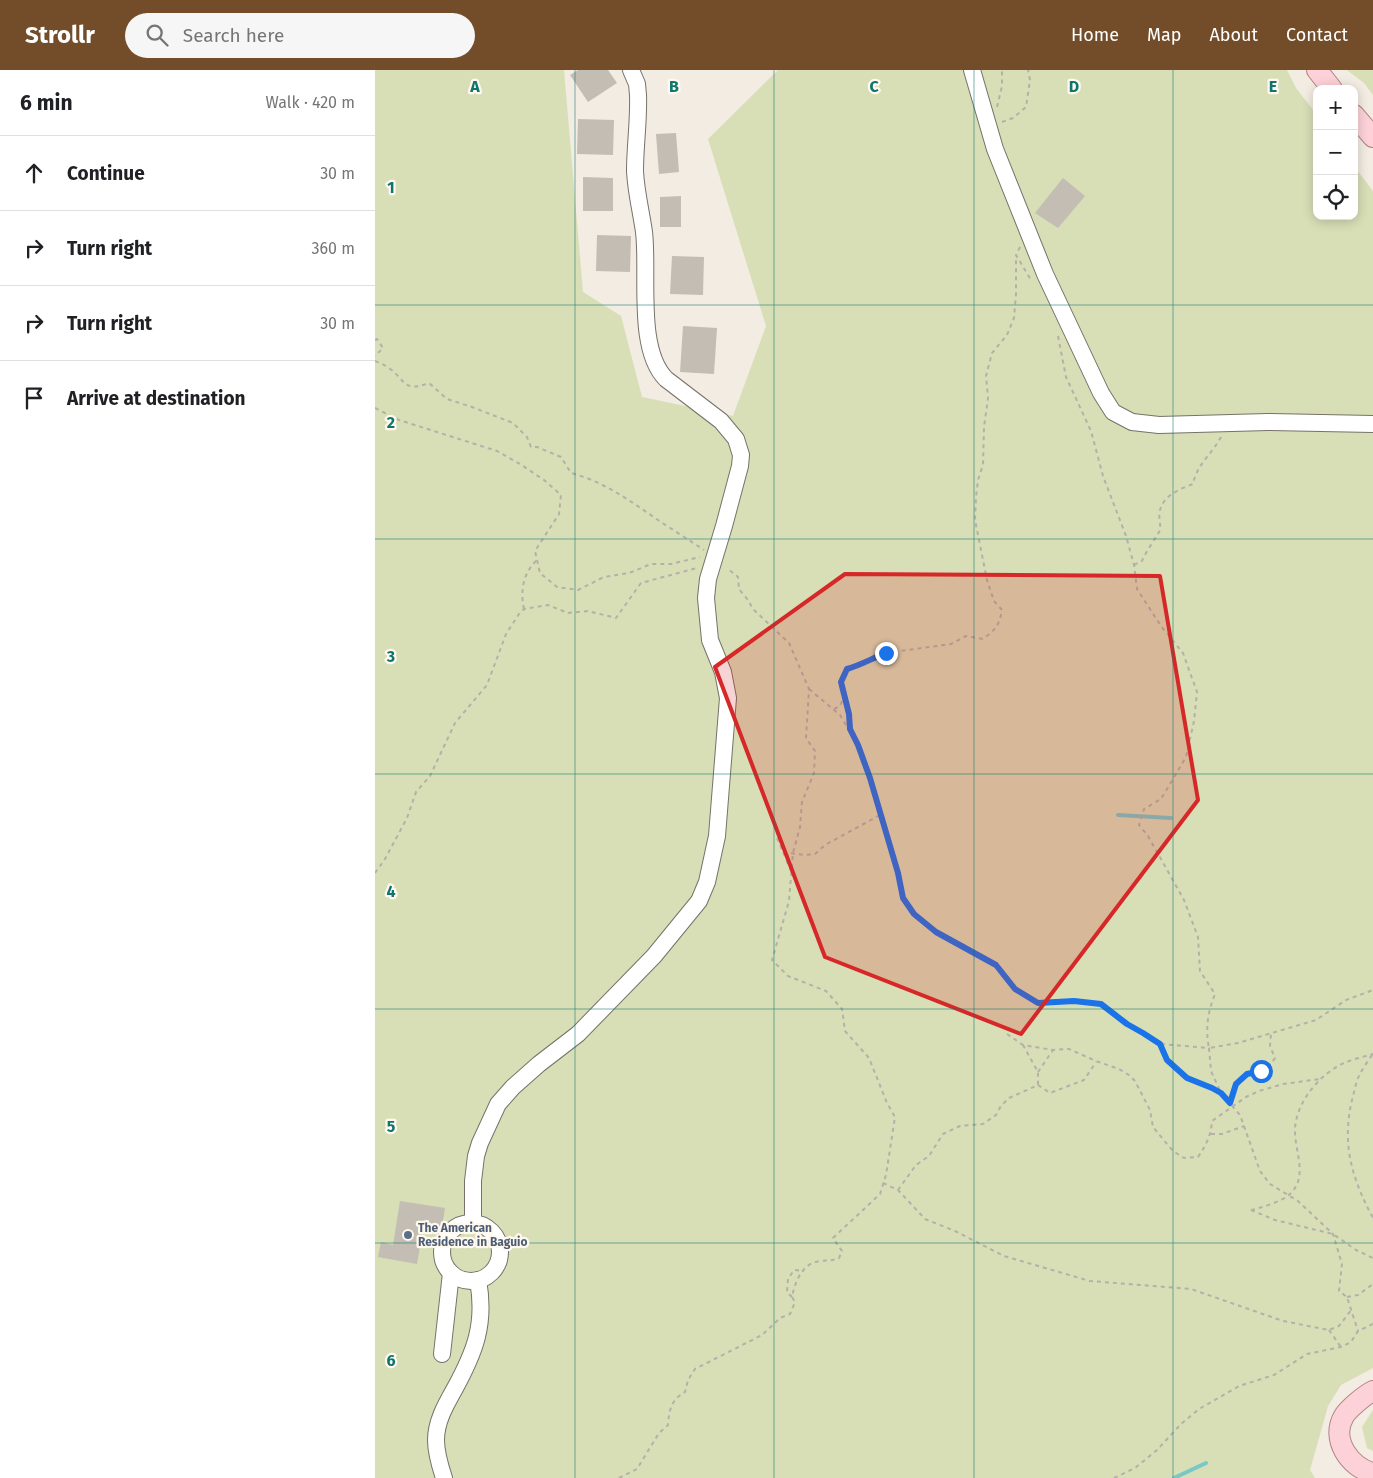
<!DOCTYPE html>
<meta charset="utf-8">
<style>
body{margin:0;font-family:"Fira Sans",sans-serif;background:#f6f6f6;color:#202124}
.controls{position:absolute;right:15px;top:15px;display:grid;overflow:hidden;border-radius:10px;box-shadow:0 2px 12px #0003}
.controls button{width:45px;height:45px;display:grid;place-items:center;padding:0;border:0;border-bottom:1px solid #e0e0e0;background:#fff;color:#202124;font:25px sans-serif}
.stop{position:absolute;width:15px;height:15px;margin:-11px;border:4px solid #1a73e8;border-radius:50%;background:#fff}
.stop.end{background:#1a73e8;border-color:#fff;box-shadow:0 1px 5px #0008}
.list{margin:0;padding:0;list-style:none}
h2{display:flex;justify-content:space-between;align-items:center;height:65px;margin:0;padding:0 20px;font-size:21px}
h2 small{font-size:16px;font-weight:400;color:#757577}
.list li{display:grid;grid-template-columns:32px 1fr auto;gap:15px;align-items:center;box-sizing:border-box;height:75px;padding:0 20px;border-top:1px solid #e0e0e0}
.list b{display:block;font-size:19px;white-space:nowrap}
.list em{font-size:16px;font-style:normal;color:#757577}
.icon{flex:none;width:28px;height:28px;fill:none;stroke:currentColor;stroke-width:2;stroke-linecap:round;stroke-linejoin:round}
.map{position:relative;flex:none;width:998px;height:1408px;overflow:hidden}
header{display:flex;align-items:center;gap:30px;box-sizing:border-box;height:70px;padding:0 25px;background:#734d29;color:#fff}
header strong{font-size:24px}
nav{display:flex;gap:28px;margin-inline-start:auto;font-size:18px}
.search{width:350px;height:45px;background:#f6f6f6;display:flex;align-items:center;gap:12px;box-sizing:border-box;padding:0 18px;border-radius:28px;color:#757577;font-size:19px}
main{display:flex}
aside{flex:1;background:#fff}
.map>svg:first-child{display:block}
.green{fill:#d8deb6}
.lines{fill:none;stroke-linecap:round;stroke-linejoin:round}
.stream{stroke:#79c8c8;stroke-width:4}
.building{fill:#c3bdb3}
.minor-casing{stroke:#777269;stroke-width:18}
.major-casing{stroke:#b38489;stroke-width:22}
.path{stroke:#b5b0a8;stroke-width:2;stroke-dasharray:4 4;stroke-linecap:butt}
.minor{stroke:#fff;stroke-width:16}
.major{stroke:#fcd1d7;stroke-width:20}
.route{stroke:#1a73e8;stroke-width:6}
.marked{fill:#d62828;fill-opacity:0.2;stroke:#d62828;stroke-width:4;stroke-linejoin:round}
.grid{fill:none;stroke:#0f766e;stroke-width:1;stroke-opacity:0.55}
.service-dot{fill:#5c6f8a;stroke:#fff9ef;stroke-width:2}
.labels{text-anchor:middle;stroke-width:4.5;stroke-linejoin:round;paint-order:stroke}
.service-label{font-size:12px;font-weight:bold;fill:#4e5e75;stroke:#fff9ef;text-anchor:start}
.grid-label{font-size:16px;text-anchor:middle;font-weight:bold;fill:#0f766e;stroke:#fff9ef;stroke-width:4.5;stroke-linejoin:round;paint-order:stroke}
</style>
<header>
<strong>Strollr</strong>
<div class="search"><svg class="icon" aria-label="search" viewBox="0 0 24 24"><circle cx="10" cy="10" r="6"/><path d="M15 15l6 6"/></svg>Search here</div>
<nav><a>Home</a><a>Map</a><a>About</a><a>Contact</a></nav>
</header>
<main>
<aside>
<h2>6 min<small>Walk · 420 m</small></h2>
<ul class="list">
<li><svg class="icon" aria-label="ahead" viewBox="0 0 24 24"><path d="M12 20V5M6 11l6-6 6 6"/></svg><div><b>Continue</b></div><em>30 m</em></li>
<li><svg class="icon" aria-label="right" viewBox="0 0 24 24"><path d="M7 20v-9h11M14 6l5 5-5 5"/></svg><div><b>Turn right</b></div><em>360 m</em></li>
<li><svg class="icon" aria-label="right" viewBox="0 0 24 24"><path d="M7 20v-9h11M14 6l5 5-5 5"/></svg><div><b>Turn right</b></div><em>30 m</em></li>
<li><svg class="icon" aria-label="arrive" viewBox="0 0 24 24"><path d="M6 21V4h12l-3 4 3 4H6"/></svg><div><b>Arrive at destination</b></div></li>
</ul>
</aside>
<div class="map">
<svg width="998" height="1408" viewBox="0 0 998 1408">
<rect width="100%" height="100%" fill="#f2ece2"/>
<g class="green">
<polygon points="0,0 189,0 208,222 246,246 267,327 358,346 391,256 333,69 403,0 912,0 921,18 942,45 942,146 979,146 979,96 998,121 998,1298 966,1315 953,1336 935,1400 940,1408 0,1408"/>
<polygon points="972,0 998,0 998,25 989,13"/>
<polygon points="998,1340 998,1381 992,1378 987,1357"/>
</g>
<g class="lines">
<g class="stream">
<polyline points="743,745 796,748"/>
<polyline points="799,1408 831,1393"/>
</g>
</g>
<g class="building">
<polygon points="203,0 233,0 242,13 213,32 195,5"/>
<polygon points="203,49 239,50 238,85 202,84"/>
<polygon points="301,63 304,102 284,104 281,64"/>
<polygon points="208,107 238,108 238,141 208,141"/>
<polygon points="688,108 710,126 683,158 660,143"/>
<polygon points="306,126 306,157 285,157 285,127"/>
<polygon points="222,165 256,166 255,202 221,201"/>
<polygon points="297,186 329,187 328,225 295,224"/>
<polygon points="308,256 342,258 339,304 305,302"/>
<polygon points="25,1131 70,1138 67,1157 49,1154 42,1194 3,1187 6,1172 18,1175"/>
</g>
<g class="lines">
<defs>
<g id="minor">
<polyline points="597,0 620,79 670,204 726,323 738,342 757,352 784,355 893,352 998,354"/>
<path d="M98,1153V1111L101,1086L105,1073L123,1034L138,1017L164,994L203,964L279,886L324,831L332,812L342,766L353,628L348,602L335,570L331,528L333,509L349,456L365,396L366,385L361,369L346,351L291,309C261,279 274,203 269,162C266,141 261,122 260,101C260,76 264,50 263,25L262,14L256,0"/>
<circle cx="96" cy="1182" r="29"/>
<polyline points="67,1284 76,1203"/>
<path d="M69,1408C65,1396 61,1383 61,1370C61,1352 70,1336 79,1320C100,1282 111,1254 103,1210"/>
</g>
<g id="major">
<polyline points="942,0 957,19"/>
<polyline points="979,45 998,67"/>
<path d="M998,1321C990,1325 973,1339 969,1346C955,1369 975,1398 998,1403"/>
</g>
</defs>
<use href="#minor" class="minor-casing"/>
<use href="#major" class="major-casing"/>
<g class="path">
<polyline points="622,37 627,16 627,0"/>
<polyline points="627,52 638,48 651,37 655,10 653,0"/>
<polyline points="645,177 641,185 656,210"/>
<path d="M683,266L691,307L716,361L728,406L751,466L759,495L762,519L786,556L808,583L822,622L819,651L811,687L786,729L769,739L764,755L773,766L809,830L823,867L825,901L840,924C833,942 830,958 834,978L863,973L941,950L971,930L998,920"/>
<polyline points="0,270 2,269 8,278 0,286"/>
<path d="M0,291C5,293 10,295 14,298C31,310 28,323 54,313L72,329L97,337L138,353L152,367L156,377H162L186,387L196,403C230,412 255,431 283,450C298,460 314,470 329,480"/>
<polyline points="0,338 24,350 122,381 145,394 169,410 186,425 184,444 160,481 165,503 182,517 203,520 229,507 254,503 276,494 296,494 325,487"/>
<path d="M759,495L767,491C770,483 784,463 785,460C786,453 783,446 785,440C789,425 805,419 818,414C822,394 837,384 846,367"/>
<path d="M149,539C145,521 148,503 162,490"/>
<polyline points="434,619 465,645 483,675 510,755 528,828 539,844 561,862 621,895 640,919 663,933 699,931 726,934 752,954 768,963 785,974 792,990 811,1009 837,1018 846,1023"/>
<polyline points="459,639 465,636 469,626"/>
<path d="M475,659L474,644L466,612L473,599L486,595L496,589L511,583L576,574L591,566L608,569C621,559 624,556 627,540L619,531L612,510L600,450L601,427L603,410L608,395L609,357L613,328L611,306L617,283L632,265L639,248L641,224V185"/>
<polyline points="402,768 416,801"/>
<polyline points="408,782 429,785 440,784 450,775 505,745"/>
<polyline points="0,803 10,789 32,748 41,722 55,706 80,653 112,615 131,564 144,544 149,539 173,535 193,543 213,541 241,548 266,513 322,498"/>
<path d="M632,964L648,975L678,980L694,979L721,991L744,999L754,1005L760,1011L775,1040L778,1057L787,1068L798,1081L809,1088L823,1087C831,1075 836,1066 837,1051L871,1027L884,1021L908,1014L945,1009"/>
<polyline points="786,974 834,978 836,1001 846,1023 865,1045 885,1101 895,1114 923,1131 958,1164 967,1194 964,1221 972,1227 983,1261"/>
<path d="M997,985C993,991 988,998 985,1004C981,1011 980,1019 978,1026C966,1072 976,1107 998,1148"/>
<polyline points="663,1002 678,980"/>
<polyline points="663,1015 675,1023 709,1010 721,992"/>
<path d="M855,1033C857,1028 858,1019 861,1014C870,1000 890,1004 900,988L895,976L896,963"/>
<polyline points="836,1064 847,1064 869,1056"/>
<polyline points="508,1113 523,1120 550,1149 580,1161 629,1186 715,1211 816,1219 908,1251 954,1260 964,1256 977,1239"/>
<polyline points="523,1120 541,1095 554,1086 568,1064 585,1056 608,1054 621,1045 626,1036 634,1028 663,1015 663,1002 648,975"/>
<path d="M876,1140C886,1138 908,1131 915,1124C934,1106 919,1081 920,1058C922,1031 945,1004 969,993C978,989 988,987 998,984"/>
<polyline points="876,1140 900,1150 958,1164 981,1180 998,1188"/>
<polyline points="417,1227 412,1222 413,1209 419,1200 429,1201"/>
<polyline points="972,1227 983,1225 998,1214"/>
<polyline points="954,1260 966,1277"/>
<path d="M244,1408L262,1399L284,1363L293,1355C294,1340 296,1330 310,1322L313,1310L320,1299L387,1265L405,1248L415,1244L420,1232L417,1227C420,1212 427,1193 445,1191C452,1190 457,1191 464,1188L467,1181L458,1168L505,1124L511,1105L520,1047L512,1033L494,988L470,961L467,939L451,921L413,906L397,890L414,831L418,783L425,757L427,732L439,703L440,681L431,668L434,619L414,573L378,539L373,530L364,519L363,507L352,498"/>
<polyline points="739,1408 760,1398 782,1380 806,1354 824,1339 864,1316 899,1305 932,1284 966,1277 976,1272 983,1261 998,1254"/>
</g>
<use href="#minor" class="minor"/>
<use href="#major" class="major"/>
</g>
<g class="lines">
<path class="route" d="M511,583C498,588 486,595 472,599L466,612L474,644L475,659L483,675L495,708L523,803L528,828L539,844L561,862L621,895L640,919L663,933L699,931L726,934L752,954L768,963L785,974L792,990L812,1008L837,1018L846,1023L855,1033L861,1014L872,1004L886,1001"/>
</g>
<path class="marked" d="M470,504L785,506L823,730L646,964L450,887L340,597Z"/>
<path class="grid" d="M200,0V1408M399,0V1408M599,0V1408M798,0V1408M0,235H998M0,469H998M0,704H998M0,939H998M0,1173H998"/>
<circle class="service-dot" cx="33" cy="1165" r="5"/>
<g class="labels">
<g class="service-label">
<text x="43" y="1162">The American<tspan x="43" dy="14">Residence in Baguio</tspan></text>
</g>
</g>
<g class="grid-label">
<text x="100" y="22">A</text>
<text x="299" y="22">B</text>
<text x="499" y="22">C</text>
<text x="699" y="22">D</text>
<text x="898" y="22">E</text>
<text x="16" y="123">1</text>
<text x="16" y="358">2</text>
<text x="16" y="592">3</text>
<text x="16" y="827">4</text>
<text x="16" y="1062">5</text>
<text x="16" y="1296">6</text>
</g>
</svg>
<div class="controls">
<button>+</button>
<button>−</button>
<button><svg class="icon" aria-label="locate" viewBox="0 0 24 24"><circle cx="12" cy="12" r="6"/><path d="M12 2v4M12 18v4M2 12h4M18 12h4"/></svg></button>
</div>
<div class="stop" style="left:886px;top:1001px"></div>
<div class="stop end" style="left:511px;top:583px"></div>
</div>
</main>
